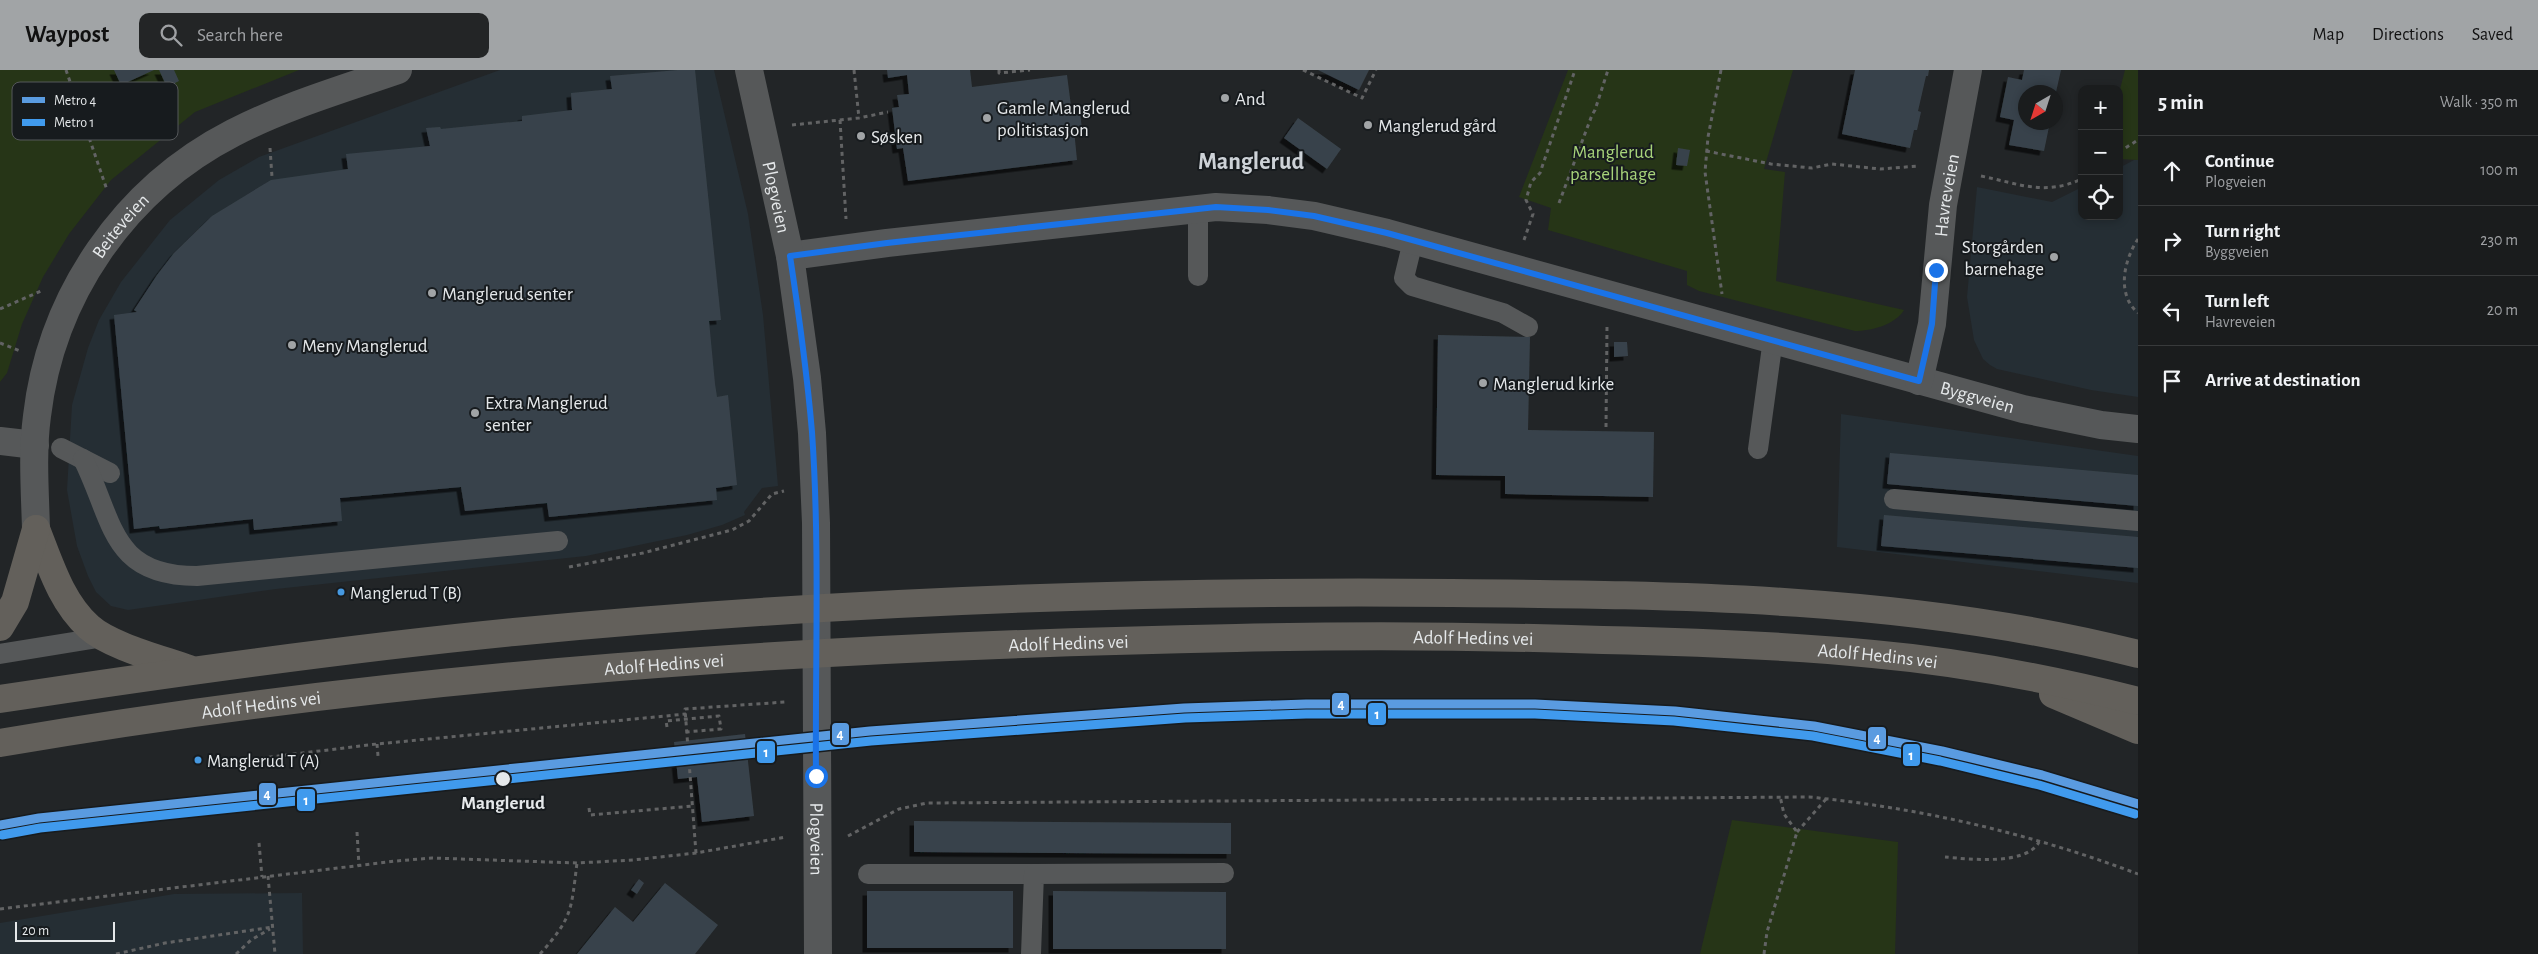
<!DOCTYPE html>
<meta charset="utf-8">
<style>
body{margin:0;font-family:"Alegreya Sans",sans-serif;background:#232526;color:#f1f3f6}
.controls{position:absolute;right:15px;top:15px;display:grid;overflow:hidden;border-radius:10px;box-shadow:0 2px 8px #0003}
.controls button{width:45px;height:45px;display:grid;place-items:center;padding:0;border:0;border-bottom:1px solid #383a3b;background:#1a1c1d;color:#f1f3f6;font:25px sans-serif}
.compass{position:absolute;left:2018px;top:15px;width:45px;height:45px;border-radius:50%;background:#1a1c1d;box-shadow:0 2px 8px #0003;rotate:219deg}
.scale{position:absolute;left:15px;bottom:12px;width:100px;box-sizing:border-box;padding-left:5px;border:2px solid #e5e8ea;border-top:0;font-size:14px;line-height:18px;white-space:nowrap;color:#e5e8ea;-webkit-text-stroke:4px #171b1e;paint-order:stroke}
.stop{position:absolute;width:15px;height:15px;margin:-11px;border:4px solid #1a73e8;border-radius:50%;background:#fff}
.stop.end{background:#1a73e8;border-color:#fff;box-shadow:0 1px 5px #0008}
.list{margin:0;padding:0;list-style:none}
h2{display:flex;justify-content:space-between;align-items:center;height:65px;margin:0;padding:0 20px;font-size:21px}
h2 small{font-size:16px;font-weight:400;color:#9fa1a4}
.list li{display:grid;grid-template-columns:32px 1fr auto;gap:15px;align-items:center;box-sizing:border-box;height:70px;padding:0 20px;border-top:1px solid #383a3b}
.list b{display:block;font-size:19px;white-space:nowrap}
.list p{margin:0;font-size:16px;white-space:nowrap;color:#9fa1a4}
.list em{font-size:16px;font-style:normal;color:#9fa1a4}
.icon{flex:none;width:28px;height:28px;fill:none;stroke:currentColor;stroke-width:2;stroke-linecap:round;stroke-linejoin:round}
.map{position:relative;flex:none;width:2138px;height:884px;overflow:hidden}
header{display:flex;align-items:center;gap:30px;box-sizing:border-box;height:70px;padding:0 25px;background:#a1a4a6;color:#111}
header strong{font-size:24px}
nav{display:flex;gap:28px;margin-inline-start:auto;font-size:18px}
.search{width:350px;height:45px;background:#232526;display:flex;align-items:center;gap:12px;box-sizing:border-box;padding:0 18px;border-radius:10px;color:#9fa1a4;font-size:19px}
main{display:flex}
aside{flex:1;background:#1a1c1d}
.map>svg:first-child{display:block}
.built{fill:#252e34}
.green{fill:#263517}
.building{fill:#39434b;filter:url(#shadow)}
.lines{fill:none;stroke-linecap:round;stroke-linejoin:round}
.path{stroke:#626364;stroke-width:3;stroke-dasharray:4 4;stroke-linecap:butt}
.lane{stroke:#565859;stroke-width:20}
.street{stroke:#565859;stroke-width:28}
.secondary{stroke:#565859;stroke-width:28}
.highway{stroke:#63605b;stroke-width:28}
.metro-1-casing{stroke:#171b1e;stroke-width:12}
.metro-2-casing{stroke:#171b1e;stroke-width:12}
.metro-1{stroke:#5a9be0;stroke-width:9}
.metro-2{stroke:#409aed;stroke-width:9}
.route{stroke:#1a73e8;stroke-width:6}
.poi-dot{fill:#a1a4a6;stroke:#171b1e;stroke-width:2}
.bus-dot{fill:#4699e1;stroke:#171b1e;stroke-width:2}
.stop-dot{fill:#e5e8ea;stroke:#171b1e;stroke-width:2}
.labels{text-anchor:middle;stroke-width:4;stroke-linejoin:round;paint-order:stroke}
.bus-label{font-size:18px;fill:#e5e8ea;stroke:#171b1e;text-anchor:start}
.poi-label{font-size:19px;fill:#e5e8ea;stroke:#171b1e;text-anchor:start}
.park-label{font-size:19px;fill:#a7d37a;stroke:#171b1e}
.street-label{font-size:19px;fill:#e5e8ea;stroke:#171b1e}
.stop-label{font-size:19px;font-weight:bold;fill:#e5e8ea;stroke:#171b1e}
.district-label{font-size:24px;font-weight:bold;fill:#cdd2d7;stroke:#171b1e}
.key{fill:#171b1e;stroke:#55585b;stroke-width:1}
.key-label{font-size:14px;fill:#e5e8ea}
.line-badge{stroke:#171b1e;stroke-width:2}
.badge-label{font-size:14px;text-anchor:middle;font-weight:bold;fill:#fff}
</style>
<header>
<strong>Waypost</strong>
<div class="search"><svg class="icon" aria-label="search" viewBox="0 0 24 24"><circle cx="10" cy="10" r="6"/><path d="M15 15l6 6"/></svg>Search here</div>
<nav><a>Map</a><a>Directions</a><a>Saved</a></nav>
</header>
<main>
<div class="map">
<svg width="2138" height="884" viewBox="0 0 2138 884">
<defs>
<filter id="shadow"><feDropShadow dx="-4.5" dy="4.5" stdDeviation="0" flood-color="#0009"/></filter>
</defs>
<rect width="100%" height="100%" fill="#222527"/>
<g class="built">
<polygon points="500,0 714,0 748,144 763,245 778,416 762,418 744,442 745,445 722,455 687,465 586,486 276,519 128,540 111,536 96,522 88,506 77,476 67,420 72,335 88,278 99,250 121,212 170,150 219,110 259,87"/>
<polygon points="2134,90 2138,90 2138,327 2091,320 1997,299 1990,295 1983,289 1974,270 1967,227 1977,117 2052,132 2082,117 2082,146 2119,146 2119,98"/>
<polygon points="1841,344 2138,386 2138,513 1837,477"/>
<polygon points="302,823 303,884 0,884 0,853 174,824"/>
</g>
<g class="green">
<polygon points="0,0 299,0 195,42 111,110 69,164 43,207 22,254 7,303 0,312"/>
<path d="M1568,0H1793L1764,99L1785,102L1776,211L1904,240C1895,255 1871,261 1855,261L1699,221L1687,215V201L1548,160L1551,138L1519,127Z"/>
<polygon points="2125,0 2138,0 2138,90 2119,89 2119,23"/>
<polygon points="1732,750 1898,772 1895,884 1700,884"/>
</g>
<g class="building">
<polygon points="114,0 154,0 121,15"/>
<polygon points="159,0 174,0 179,11 167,17"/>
<polygon points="678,0 695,0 721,250 709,251 715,314 717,327 728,325 737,415 716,418 717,430 549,447 547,433 465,441 461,417 340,428 342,451 254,460 253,449 160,459 159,456 134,459 114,245 137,242 134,240 157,205 174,183 212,146 271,110 348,99 346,84 430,76 426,58 440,57 441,59 522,51 522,46 572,40 571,23 612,19 610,6"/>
<polygon points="887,0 970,0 972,17 1067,5 1071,36 1079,35 1082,59 1074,60 1077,90 908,111 903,78 897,79 892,38 899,37 897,25 909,24 907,5 888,8"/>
<polygon points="1318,0 1369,0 1359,20"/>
<polygon points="1855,0 1929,0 1928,6 1926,6 1918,41 1921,42 1917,60 1914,60 1910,78 1842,64"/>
<polygon points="2024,0 2061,0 2056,22 2026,22 2026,52 2050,52 2044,81 2009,75 2014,50 2000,47 2008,7 2022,10"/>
<polygon points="1298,48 1341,79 1327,99 1284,68"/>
<polygon points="1678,78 1690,80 1687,96 1676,95"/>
<polygon points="1438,265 1530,267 1528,360 1654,362 1653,427 1505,424 1505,406 1436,405"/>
<polygon points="1614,272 1627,272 1628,286 1614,287"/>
<polygon points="1890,383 2138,405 2138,436 1887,414"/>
<polygon points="1884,445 2138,467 2138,498 1881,476"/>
<polygon points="745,664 754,746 702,752 697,707 678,709 674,672"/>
<polygon points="914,751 1231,753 1231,784 914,782"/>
<polygon points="639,809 644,813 637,824 631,820"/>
<polygon points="665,813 718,855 695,884 577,884 615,837 633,852"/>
<rect x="867" y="821" width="146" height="57"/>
<polygon points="1053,821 1226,822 1226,879 1053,879"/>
</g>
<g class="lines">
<g class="path">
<polyline points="66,0 107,120"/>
<polyline points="854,0 859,48"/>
<polyline points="999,0 999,3 1030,0"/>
<polyline points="1303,0 1362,28 1376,0"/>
<polyline points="1721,0 1708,67 1705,102 1722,224"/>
<polyline points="840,50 846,149"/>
<polyline points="792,55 859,48 888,42"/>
<polyline points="270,78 272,107"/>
<polyline points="1706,81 1771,94 1812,98 1832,94 1880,99 1919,96"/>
<polyline points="2119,82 2138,70"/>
<path d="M1981,106C2020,114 2044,126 2082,109"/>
<polyline points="1559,133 1592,45 1595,40 1608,0"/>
<path d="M2138,169C2124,190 2116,224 2138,243"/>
<polyline points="1524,170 1533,144 1526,130 1531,112 1540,103 1575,0"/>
<polyline points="0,239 41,221"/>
<polyline points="0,273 20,281"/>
<polyline points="1606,357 1607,257"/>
<polyline points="569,497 643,483 732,460 749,451 772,424 784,421"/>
<polyline points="667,657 666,651 719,646 721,659 686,662"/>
<polyline points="377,674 378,686"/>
<polyline points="237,691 377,674 686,644"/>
<polyline points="589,738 590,745 693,736"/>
<polyline points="357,762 359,796"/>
<polyline points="1797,762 1826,729"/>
<path d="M848,766L899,739L927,733L1809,727C1921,738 2032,764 2138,804"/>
<polyline points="259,773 262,807"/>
<polyline points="696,783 685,639 785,632"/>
<path d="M1945,787C1968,789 2026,796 2039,772"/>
<polyline points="268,806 275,884"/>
<polyline points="0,839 396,791 432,788 577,793 633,790 696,783 786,767"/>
<polyline points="116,884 165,873 273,857"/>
<polyline points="236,884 251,870 270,859"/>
<path d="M540,884C573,847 571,840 577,793"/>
<polyline points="1764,884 1767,862 1797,762 1784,744 1780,726"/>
</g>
<g class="lane">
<polyline points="1198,138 1198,206"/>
<polyline points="1413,171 1404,208 1412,216 1503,243 1528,257"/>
<polyline points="61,378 110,403"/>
<polyline points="1758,379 1773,269"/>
<path d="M83,389C114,451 110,506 197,506L558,471"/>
<polyline points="1894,429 2138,451"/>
<polyline points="0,584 104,567"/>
<polyline points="868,804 1034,804"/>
<polyline points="1031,884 1034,804 1224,803"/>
</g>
<g class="street">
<path id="s1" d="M790,186L887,173L1216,137L1268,140L1314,146L1387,163L2023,339L2101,355L2138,359"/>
<path id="s2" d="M1919,311L1932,254L1943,135L1968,0"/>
<polyline points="0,371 35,375"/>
<path id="s3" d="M36,459C35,422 32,383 37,346C51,226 124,119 233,63C285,36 343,19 398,0"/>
</g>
<path class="secondary" id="s4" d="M749,0L790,186L807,308L812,363L816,453L818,884"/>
<g class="highway">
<path d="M36,459C50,494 61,532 89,557C110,576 161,589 189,599"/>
<polyline points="0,557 15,532 36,459"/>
<polyline points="2053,624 2138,660"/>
<path d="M0,629C171,603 342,579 514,562C825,532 1139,520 1452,523C1682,525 1914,527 2138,584"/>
<path id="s5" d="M0,673C408,603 822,576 1236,568C1358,565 1481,566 1603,570C1693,572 1783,575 1873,584C1962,592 2051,609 2138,631"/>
</g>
<defs>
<polyline id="metro-1" points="0,755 39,748 870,661 1184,638 1306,634 1535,634 1675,641 1814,656 1942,681 2042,705 2138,734"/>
<polyline id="metro-2" points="2,765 40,758 871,671 1185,648 1306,644 1535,644 1674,651 1813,666 1940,691 2039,715 2135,744"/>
</defs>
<use href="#metro-1" class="metro-1-casing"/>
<use href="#metro-2" class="metro-2-casing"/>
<use href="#metro-1" class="metro-1"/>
<use href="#metro-2" class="metro-2"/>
</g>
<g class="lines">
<path class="route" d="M816,706C815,592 820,477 812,362C807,303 799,245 790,186L887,173L1216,137L1268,140L1314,146L1387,163L1919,311L1932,254L1936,200"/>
</g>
<g class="poi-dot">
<circle cx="1225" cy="28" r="5"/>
<circle cx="987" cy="48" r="5"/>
<circle cx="1368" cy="55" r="5"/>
<circle cx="861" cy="66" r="5"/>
<circle cx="2054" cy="187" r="5"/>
<circle cx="432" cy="223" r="5"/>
<circle cx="292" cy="275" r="5"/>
<circle cx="1483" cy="313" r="5"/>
<circle cx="475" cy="343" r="5"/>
</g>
<g class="bus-dot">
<circle cx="341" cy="522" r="4.5"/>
<circle cx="198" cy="690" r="4.5"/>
</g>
<circle class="stop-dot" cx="503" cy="709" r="8"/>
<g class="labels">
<g class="bus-label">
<text x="350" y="529">Manglerud T (B)</text>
<text x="207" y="697">Manglerud T (A)</text>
</g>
<g class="poi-label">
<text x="1235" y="35">And</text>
<text x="997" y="44">Gamle Manglerud<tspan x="997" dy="22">politistasjon</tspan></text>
<text x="1378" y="62">Manglerud gård</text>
<text x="871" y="73">Søsken</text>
<text x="2044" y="183" text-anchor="end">Storgården<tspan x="2044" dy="22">barnehage</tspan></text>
<text x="442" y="230">Manglerud senter</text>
<text x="302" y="282">Meny Manglerud</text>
<text x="1493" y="320">Manglerud kirke</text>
<text x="485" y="339">Extra Manglerud<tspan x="485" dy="22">senter</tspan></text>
</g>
<g class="park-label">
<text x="1613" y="88">Manglerud<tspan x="1613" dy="22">parsellhage</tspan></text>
</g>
<g class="street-label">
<text dy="7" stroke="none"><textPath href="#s2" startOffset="188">Havreveien</textPath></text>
<text dy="7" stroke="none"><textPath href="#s4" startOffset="130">Plogveien</textPath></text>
<text dy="7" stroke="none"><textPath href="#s3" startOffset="324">Beiteveien</textPath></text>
<text dy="7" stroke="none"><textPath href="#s1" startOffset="1215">Byggveien</textPath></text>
<text dy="7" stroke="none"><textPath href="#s5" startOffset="1479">Adolf Hedins vei</textPath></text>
<text dy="7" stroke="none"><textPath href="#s5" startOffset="1074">Adolf Hedins vei</textPath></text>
<text dy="7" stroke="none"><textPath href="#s5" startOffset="1884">Adolf Hedins vei</textPath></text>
<text dy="7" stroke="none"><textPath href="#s5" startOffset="669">Adolf Hedins vei</textPath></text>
<text dy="7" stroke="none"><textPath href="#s5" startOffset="264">Adolf Hedins vei</textPath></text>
<text dy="7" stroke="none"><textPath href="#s4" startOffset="775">Plogveien</textPath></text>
</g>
<g class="stop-label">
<text x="503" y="739">Manglerud</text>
</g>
<g class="district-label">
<text x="1251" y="99">Manglerud</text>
</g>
</g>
<rect x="12" y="12" width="166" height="58" rx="8" class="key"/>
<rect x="22" y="27" width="23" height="6" fill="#5a9be0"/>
<rect x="22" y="49" width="23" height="7" fill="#409aed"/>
<g class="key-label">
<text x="54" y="35">Metro 4</text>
<text x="54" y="57">Metro 1</text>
</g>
<g class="line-badge">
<rect x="1331" y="622" width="19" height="24" rx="5" fill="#5a9be0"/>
<rect x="1367" y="632" width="20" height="24" rx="5" fill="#409aed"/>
<rect x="831" y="652" width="19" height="24" rx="5" fill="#5a9be0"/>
<rect x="1867" y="656" width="20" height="24" rx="5" fill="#5a9be0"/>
<rect x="756" y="670" width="20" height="24" rx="5" fill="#409aed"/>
<rect x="1902" y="673" width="19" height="24" rx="5" fill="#409aed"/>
<rect x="258" y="712" width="19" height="24" rx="5" fill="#5a9be0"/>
<rect x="296" y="718" width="20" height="24" rx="5" fill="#409aed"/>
</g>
<g class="badge-label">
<text x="1341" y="639">4</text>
<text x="1377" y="649">1</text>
<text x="840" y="669">4</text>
<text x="1877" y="673">4</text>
<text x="766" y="687">1</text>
<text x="1911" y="690">1</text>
<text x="267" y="729">4</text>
<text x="306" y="735">1</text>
</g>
</svg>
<div class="controls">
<button>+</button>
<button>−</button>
<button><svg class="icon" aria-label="locate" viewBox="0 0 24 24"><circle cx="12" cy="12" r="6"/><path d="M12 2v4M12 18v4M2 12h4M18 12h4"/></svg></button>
</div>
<svg class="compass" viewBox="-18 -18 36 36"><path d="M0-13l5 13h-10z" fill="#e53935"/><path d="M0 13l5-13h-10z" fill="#9fa1a4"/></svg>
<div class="scale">20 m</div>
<div class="stop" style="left:816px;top:706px"></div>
<div class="stop end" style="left:1936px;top:200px"></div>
</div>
<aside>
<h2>5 min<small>Walk · 350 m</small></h2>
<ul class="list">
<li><svg class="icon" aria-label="ahead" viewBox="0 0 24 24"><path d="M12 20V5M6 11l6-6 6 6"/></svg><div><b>Continue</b><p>Plogveien</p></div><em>100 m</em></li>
<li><svg class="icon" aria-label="right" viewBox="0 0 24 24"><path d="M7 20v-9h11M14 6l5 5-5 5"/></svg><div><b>Turn right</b><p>Byggveien</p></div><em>230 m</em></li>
<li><svg class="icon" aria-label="left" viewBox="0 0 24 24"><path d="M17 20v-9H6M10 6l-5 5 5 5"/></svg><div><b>Turn left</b><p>Havreveien</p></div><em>20 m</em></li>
<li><svg class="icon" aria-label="arrive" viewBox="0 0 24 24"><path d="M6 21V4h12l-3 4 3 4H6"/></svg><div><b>Arrive at destination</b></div></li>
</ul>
</aside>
</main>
